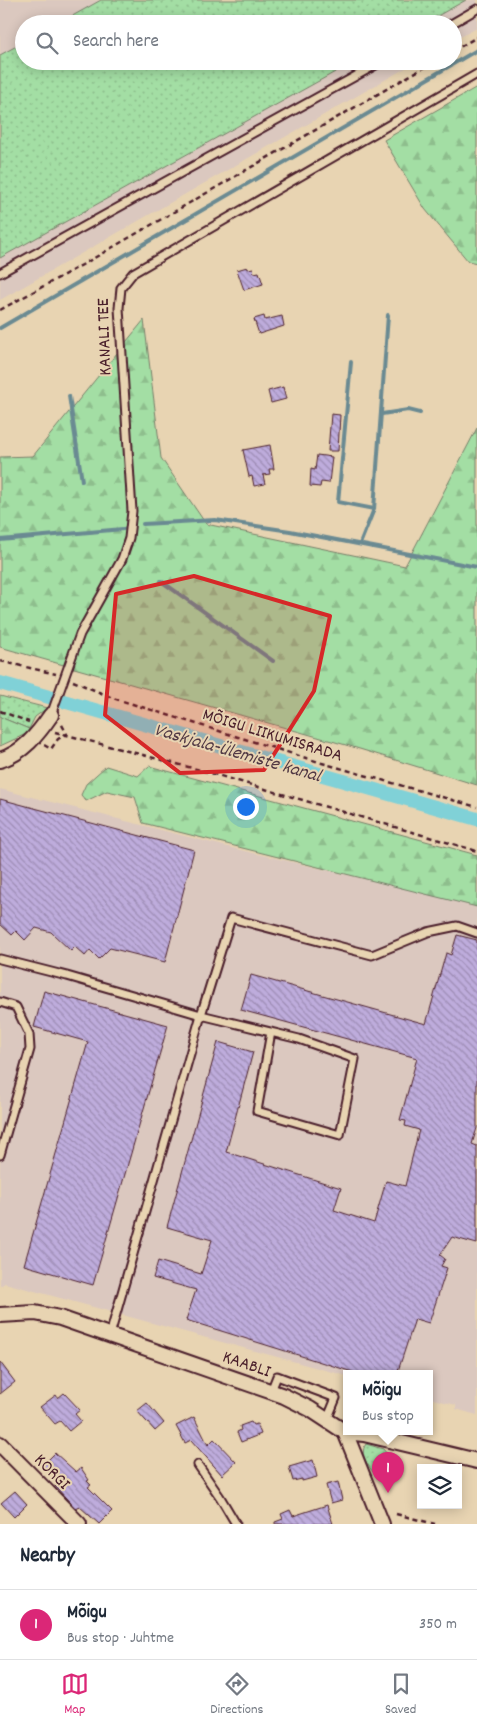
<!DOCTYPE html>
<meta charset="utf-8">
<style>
body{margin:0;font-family:Dekko,sans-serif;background:#f2f2f3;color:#1f2937}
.controls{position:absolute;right:15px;bottom:15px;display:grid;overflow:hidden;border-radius:0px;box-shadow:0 2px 12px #0003}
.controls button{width:45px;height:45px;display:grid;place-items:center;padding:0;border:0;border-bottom:1px solid #e0e1e3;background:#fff;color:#1f2937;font:25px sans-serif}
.you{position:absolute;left:245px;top:806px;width:18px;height:18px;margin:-12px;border:4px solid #fff;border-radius:50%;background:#1a73e8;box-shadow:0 0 0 8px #1a73e833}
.badge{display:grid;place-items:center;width:32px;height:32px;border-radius:50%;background:#db2777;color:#fff;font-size:16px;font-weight:700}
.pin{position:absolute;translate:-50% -41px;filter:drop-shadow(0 1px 2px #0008)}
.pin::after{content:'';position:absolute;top:26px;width:18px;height:15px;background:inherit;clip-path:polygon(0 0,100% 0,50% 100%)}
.popup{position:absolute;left:343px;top:1370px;width:90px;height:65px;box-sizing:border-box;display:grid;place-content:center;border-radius:0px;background:#fff;filter:drop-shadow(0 1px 4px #0005);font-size:16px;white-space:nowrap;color:#747a83}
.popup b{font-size:19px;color:#1f2937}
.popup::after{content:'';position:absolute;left:50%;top:100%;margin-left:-10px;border:10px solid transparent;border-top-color:#fff}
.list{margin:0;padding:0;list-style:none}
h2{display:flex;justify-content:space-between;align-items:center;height:65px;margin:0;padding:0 20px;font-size:21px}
h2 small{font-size:16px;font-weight:400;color:#747a83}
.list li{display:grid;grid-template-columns:32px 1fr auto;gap:15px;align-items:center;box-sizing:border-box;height:70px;padding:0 20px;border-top:1px solid #e0e1e3}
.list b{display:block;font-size:19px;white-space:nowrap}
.list p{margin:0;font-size:16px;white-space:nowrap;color:#747a83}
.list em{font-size:16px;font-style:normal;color:#747a83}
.icon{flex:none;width:28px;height:28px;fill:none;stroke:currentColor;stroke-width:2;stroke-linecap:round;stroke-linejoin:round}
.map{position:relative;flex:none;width:477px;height:1524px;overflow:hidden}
.search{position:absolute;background:#fff;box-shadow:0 2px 12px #0003;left:15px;right:15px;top:15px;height:55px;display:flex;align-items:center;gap:12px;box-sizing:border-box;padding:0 18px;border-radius:28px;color:#747a83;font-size:19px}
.sheet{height:135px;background:#fff}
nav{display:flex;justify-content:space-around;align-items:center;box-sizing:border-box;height:70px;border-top:1px solid #e0e1e3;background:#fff;font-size:14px;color:#747a83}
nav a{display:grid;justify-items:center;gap:2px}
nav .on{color:#db2777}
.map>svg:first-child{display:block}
.built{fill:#dbc8bf}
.grass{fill:url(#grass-dots);stroke:#767e68}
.forest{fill:url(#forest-firs);stroke:#767e68}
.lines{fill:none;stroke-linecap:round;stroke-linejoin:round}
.stream{stroke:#6a8a92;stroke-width:4}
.canal{stroke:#80d1d7;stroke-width:14}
.building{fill:url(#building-back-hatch);stroke:#4a1f2b}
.lane-casing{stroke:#4a1f2b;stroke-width:11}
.street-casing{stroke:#4a1f2b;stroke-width:18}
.path{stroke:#4a1f2b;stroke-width:2.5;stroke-dasharray:5 4;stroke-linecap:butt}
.lane{stroke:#e8d4b2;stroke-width:7}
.street{stroke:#e8d4b2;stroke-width:14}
.marked{fill:#d62828;fill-opacity:0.2;stroke:#d62828;stroke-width:4;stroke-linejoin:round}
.labels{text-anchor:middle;stroke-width:4;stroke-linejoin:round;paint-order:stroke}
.street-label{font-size:18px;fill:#4a1f2b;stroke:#e8d4b2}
.water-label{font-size:19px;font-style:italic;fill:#523a45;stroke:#e8d4b2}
</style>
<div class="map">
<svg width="477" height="1524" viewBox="0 0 477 1524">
<defs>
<pattern id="grass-dots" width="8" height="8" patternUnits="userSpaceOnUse" patternTransform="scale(1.25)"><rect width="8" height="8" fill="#a3dea4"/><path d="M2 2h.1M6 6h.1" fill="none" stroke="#8ebe8d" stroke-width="1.8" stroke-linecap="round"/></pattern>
<pattern id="forest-firs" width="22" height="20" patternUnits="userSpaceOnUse" patternTransform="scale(1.25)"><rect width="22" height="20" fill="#a3dea4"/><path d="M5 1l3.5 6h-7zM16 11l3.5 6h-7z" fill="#8ebe8d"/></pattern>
<pattern id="building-back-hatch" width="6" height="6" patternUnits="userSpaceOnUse" patternTransform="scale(1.25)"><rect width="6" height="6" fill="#beacdc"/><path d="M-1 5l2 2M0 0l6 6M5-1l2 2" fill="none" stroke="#9c8bb3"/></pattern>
</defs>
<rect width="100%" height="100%" fill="#e8d4b2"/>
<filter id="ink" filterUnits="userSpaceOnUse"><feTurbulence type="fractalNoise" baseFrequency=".02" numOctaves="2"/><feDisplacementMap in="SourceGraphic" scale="10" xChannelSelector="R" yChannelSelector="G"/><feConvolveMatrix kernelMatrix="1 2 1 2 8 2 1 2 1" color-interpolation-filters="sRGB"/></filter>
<g filter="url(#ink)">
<g class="built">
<polygon points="0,0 477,0 477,28 453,41 453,24 24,24 24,61 418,61 0,300"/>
<polygon points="0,789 228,847 477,905 477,1415 456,1409 456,1405 429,1398 429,1374 347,1374 347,1376 5,1283 0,1286"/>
</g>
<g class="grass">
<polygon points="101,0 466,0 423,24 58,24"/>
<polygon points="24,42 24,61 355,61 0,258 0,55"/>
<polygon points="0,696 47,708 35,717 29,729 0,717"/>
<path d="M366,1444L383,1449L387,1454L380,1476V1481C373,1471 357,1456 366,1444Z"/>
</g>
<g class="forest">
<polygon points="477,87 477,263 468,261 425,209 384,140"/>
<polygon points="144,320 161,458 206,524 405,566 477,428 477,785 353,747 0,647 0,457 33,456"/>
<polygon points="0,717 29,729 26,734 0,746"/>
<polygon points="106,766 138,776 149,766 477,855 477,907 143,823 135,797 107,791 86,801 81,795 86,784"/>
</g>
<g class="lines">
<g class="stream">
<polyline points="0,328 477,50"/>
<polyline points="351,362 338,502 374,509"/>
<polyline points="69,396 82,481"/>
<polyline points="382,414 408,410 420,413"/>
<polyline points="143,524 215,520 290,531 477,567"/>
<polyline points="0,540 123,529"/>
<polyline points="360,544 374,509 388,315"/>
<polyline points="161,581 273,661"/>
</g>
<polyline class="canal" points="0,683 477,819"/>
</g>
<g class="building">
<polygon points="247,267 248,269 253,268 254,273 259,272 263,284 244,290 237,270"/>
<polygon points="264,316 265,320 282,316 284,326 259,334 254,319"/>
<polygon points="283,387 286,399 271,403 268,391"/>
<polygon points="331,414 340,415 338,451 328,451"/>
<polygon points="270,445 274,469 269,469 270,474 263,475 265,484 254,486 252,476 249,477 243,450"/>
<polygon points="317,455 332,457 329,483 321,482 320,487 310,486 311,469 315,470"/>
<polygon points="0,799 194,850 165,962 110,948 99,959 90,950 85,956 75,947 71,951 51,932 36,928 25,940 16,931 12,935 0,924"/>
<polygon points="457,935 477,940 477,1128 472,1144 477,1146 477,1244 452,1237 440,1255 445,1259 441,1266 447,1268 429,1323 415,1319 397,1374 359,1374 186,1320 196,1290 153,1278 158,1261 201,1274 212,1240 167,1227 218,1042 253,1052 226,1152 341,1188 334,1210 374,1223 386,1181 405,1186 419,1130 405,1126 406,1121 400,1120 417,1058 241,1010 251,975 426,1024 446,953 451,955"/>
<polygon points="44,991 168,1025 93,1285 24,1265 88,1042 34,1027"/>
<polygon points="0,1362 15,1382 0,1394"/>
<polygon points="64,1393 80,1410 75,1414 81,1421 69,1431 60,1421 55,1424 40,1407 56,1395 58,1398"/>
<polygon points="147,1403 164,1423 155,1431 137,1411"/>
<polygon points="194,1417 208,1445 214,1439 236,1462 222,1475 191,1440 185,1443 176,1426"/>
<polygon points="251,1422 253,1425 257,1424 261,1434 241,1442 237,1432 241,1430 240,1426"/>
<polygon points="55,1453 76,1472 81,1468 89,1480 87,1481 91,1485 88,1487 112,1511 99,1524 79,1506 75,1508 55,1486 61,1483 42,1466"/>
<polygon points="313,1460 317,1477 302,1481 302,1479 293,1481 289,1467"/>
<polygon points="338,1482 342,1500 331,1503 326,1485"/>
<polygon points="15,1491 27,1504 14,1517 1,1503"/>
<polygon points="327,1505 333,1524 275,1524 275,1522 283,1519 281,1514 290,1510 293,1516"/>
</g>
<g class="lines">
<defs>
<g id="lane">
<polyline points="451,24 477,9"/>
<polyline points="0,273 383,61"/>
<polyline points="51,715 80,634 122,559 129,538 132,511 119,308 121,288 133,273 477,74"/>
<polyline points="0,959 67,976 201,1015 231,918 372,955 428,932 457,926 477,933"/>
<polyline points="0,1002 16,1007 29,1034 30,1049 0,1155"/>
<polyline points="110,1335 201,1015 299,1039 355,1059 340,1135 257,1111 271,1032"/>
<polyline points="271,1391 277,1376 336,1398 327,1420"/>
<polyline points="198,1465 220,1497 236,1524"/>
</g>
<g id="street">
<path d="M0,760C23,753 38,734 51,715"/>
<polyline points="0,1315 35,1313 60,1318 284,1396 310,1409 345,1432 364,1434 477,1461"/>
<polyline points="345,1432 382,1524"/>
<polyline points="0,1444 79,1524"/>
</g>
</defs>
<use href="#lane" class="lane-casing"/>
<use href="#street" class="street-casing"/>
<g class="path">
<polyline points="453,51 477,37"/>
<polyline points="0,310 82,265 435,61"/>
<polyline points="0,661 56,674"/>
<polyline points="73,681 113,698 322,763 477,807"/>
<polyline points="0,711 29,722"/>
<polyline points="55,732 200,770 477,851"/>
<polyline points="44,745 51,749 58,739 67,734 61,723"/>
<polyline points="396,1514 435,1524"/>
</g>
<use href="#lane" class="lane"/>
<use href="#street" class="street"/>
</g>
</g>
<path class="marked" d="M194,576L330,616L314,691L264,770L180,773L105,715L116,594Z"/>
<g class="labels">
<g class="street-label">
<text transform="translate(103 337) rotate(-92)" y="6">KANALI TEE</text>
<text transform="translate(273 734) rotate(17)" y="6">MÕIGU LIIKUMISRADA</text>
<text transform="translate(247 1363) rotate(19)" y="6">KAABLI</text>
<text transform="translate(53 1471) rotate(45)" y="6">KORGI</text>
</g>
<g class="water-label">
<text transform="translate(238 751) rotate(16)" y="7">Vaskjala-Ülemiste kanal</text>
</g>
</g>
</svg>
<div class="controls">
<button><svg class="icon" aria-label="layers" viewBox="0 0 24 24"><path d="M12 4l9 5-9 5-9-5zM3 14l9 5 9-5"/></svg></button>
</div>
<div class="you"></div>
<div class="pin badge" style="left:388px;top:1493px">1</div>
<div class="popup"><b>Mõigu</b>Bus stop</div>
<div class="search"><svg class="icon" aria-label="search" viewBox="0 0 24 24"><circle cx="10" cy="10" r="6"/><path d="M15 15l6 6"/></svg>Search here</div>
</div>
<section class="sheet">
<h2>Nearby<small></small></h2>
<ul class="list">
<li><span class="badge">1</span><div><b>Mõigu</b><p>Bus stop · Juhtme</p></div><em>350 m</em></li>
</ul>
</section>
<nav>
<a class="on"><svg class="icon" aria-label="map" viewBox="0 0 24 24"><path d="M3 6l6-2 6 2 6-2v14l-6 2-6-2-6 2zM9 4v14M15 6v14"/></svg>Map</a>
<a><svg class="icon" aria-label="directions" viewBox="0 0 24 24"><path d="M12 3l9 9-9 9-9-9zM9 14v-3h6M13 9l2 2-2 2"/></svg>Directions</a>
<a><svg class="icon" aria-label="saved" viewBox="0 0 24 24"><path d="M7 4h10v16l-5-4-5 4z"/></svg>Saved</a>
</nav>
